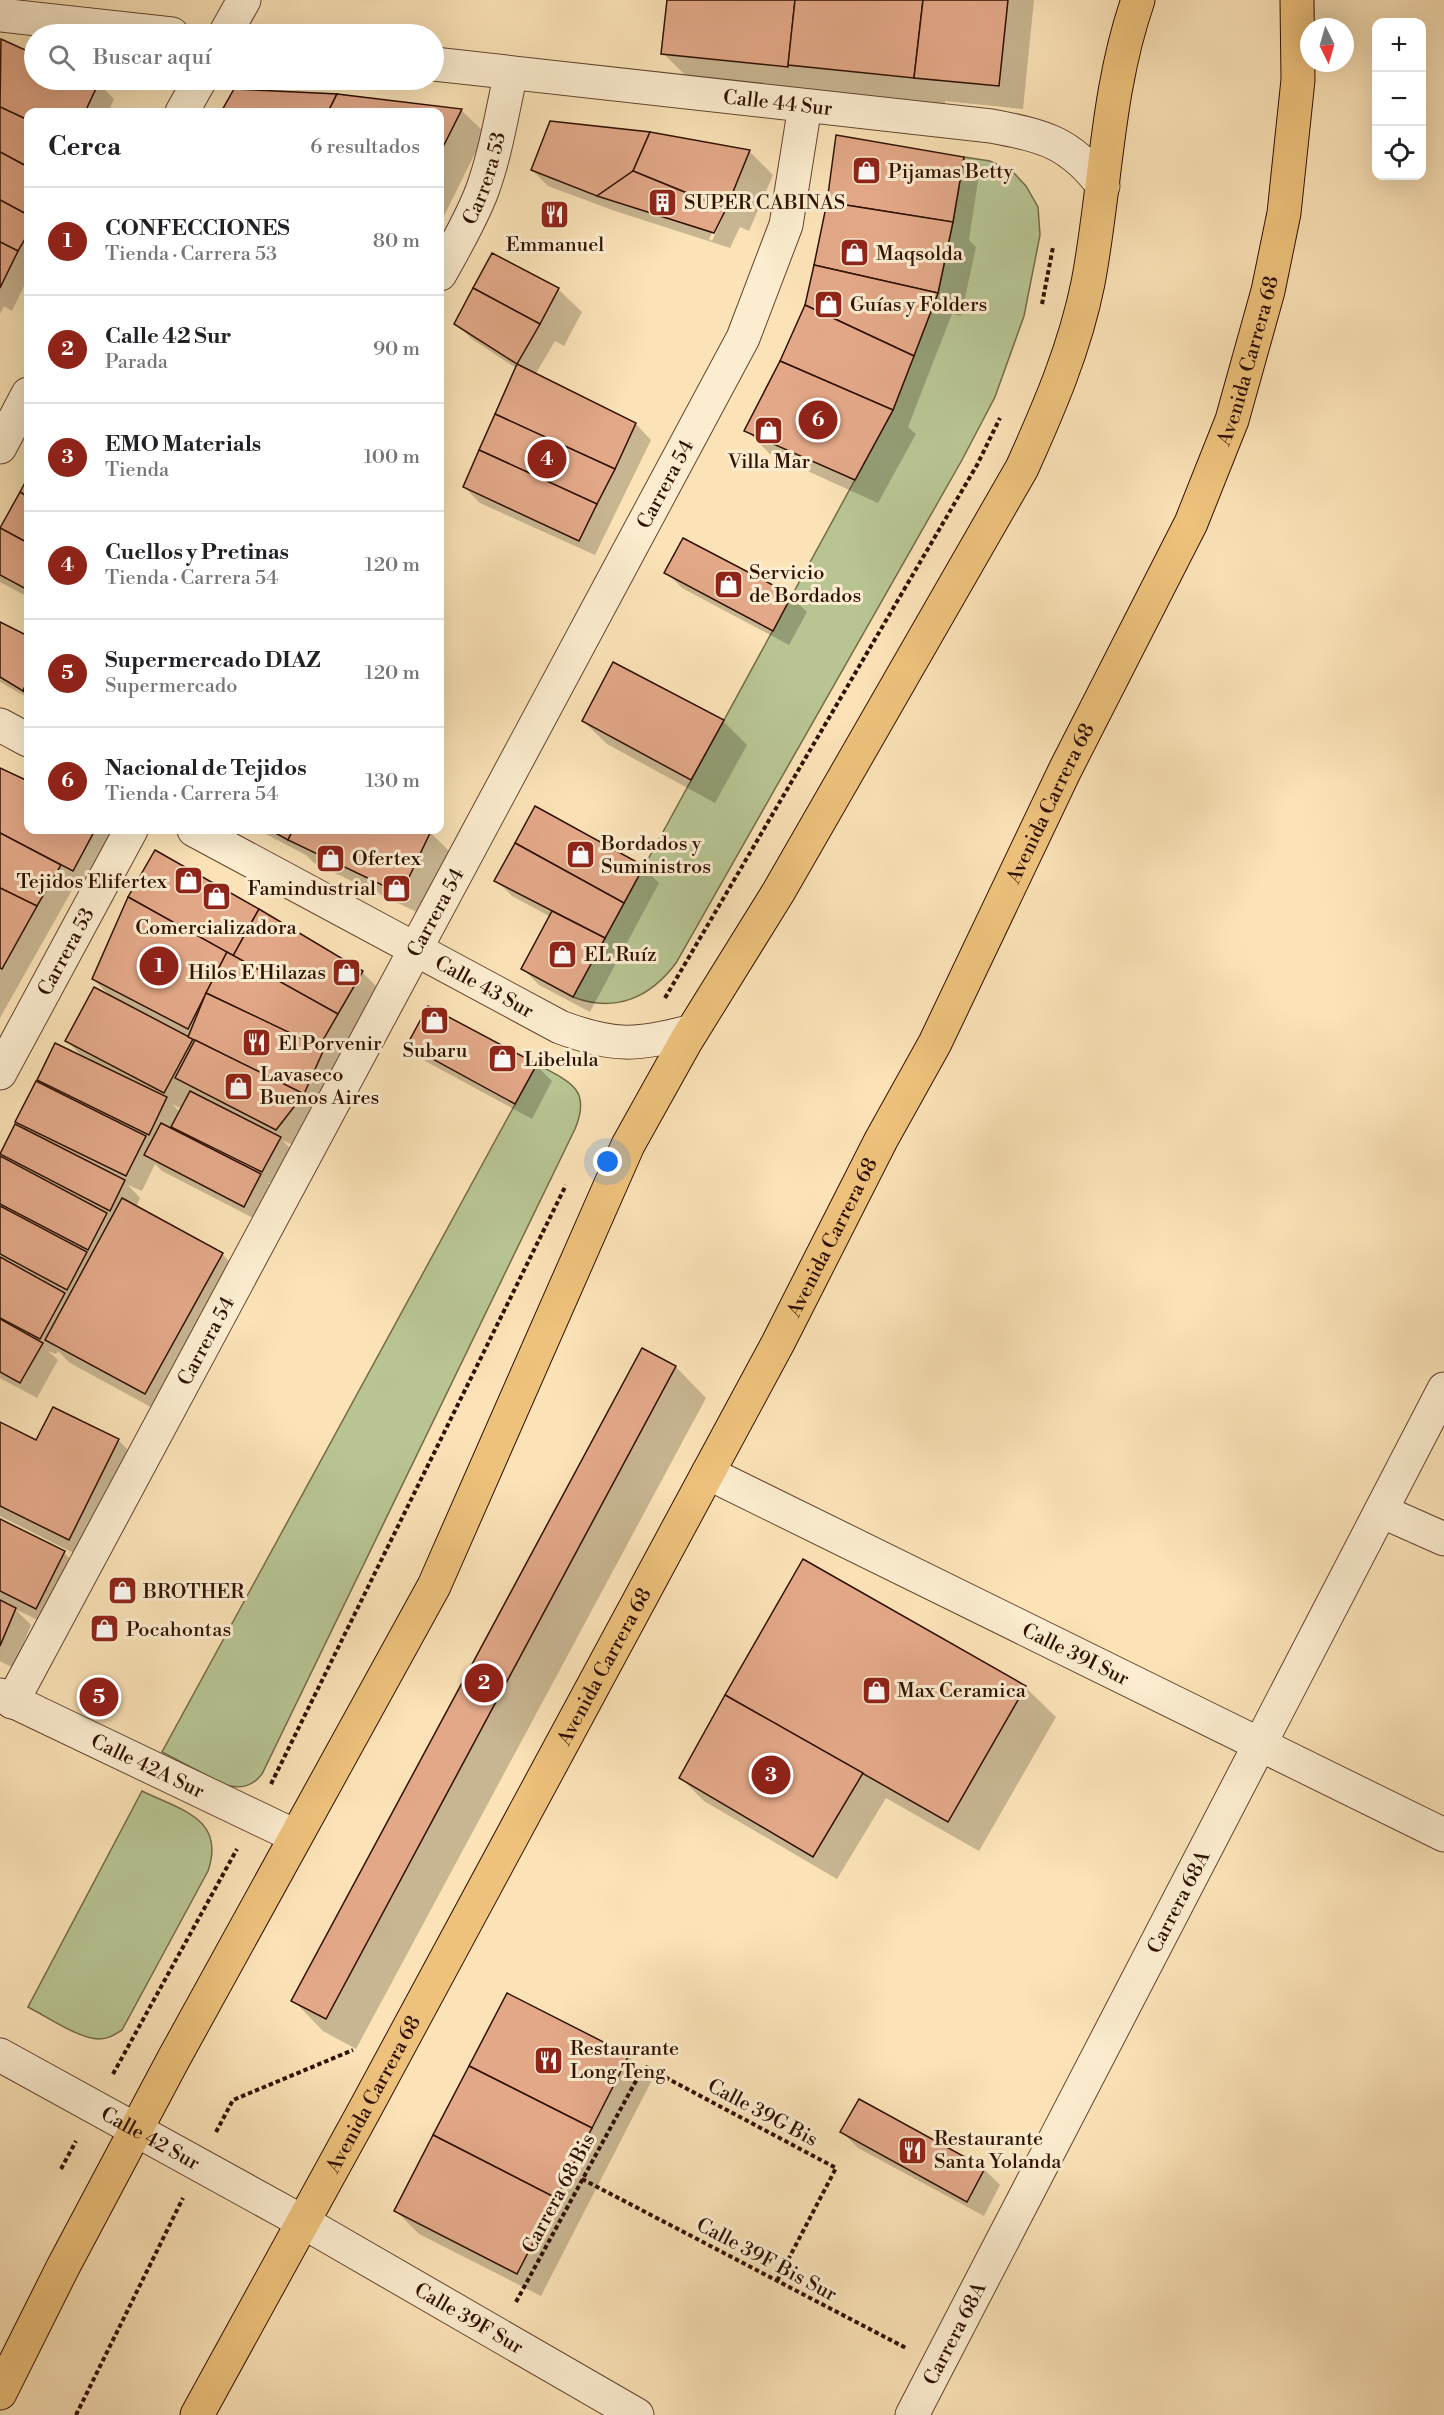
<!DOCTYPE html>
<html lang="es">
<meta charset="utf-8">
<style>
body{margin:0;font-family:"Libre Bodoni",serif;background:#f2f2f2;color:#202124}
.controls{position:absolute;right:18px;top:18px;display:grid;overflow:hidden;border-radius:12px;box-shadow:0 6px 24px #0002}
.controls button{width:54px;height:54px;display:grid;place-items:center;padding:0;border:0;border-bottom:2px solid #e0e0e0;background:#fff;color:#202124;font:30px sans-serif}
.compass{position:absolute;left:1300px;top:18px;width:54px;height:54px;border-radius:50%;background:#fff;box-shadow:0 6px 24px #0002;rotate:175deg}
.you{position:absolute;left:608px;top:1162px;width:21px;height:21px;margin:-15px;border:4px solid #fff;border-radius:50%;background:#1a73e8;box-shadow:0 0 0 9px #1a73e833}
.badge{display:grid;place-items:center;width:39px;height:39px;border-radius:50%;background:#8f2418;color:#fff;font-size:20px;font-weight:700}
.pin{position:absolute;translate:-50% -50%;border:3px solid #fff;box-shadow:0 2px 6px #0006}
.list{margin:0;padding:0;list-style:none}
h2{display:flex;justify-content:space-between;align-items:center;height:78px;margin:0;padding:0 24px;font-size:26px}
h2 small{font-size:20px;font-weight:400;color:#757577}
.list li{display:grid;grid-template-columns:39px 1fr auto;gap:18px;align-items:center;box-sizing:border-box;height:108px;padding:0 24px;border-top:2px solid #e0e0e0}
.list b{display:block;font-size:22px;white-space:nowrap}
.list p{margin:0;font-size:20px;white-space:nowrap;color:#757577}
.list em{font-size:20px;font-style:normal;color:#757577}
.icon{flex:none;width:33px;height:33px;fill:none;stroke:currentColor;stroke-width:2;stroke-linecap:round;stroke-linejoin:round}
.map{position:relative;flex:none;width:1444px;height:2415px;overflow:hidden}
.search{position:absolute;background:#fff;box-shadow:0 6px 24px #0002;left:24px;top:24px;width:420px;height:66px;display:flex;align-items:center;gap:15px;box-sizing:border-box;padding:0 21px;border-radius:33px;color:#757577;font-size:22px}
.panel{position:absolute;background:#fff;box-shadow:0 6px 24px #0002;left:24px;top:108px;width:420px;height:726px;border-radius:12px}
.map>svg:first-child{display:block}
.green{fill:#b8c593;stroke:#746a4a;stroke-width:1.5}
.shadow{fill:#0003;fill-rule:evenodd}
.building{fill:#e3a888;stroke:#2f1001;stroke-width:1.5}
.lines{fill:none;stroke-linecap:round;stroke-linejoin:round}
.minor-casing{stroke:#62452e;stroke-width:35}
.major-casing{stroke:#2f1001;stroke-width:35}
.path{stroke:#2f1001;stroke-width:4;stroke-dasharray:4.5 3;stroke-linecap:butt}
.minor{stroke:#fcedd0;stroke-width:33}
.major{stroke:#eec27c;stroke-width:33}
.labels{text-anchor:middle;stroke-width:6;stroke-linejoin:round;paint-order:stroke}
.street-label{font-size:20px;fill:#2f1001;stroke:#fcedd0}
.poi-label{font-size:20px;fill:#2f1001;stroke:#fcedd0;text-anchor:start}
</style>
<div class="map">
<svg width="1444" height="2415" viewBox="0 0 1444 2415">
<rect width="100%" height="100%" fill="#fbe3b7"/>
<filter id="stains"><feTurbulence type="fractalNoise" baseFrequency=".00333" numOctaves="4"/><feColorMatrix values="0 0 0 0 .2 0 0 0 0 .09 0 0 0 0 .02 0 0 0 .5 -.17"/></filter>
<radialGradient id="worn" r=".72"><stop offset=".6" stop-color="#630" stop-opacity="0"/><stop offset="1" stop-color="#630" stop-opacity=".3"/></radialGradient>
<g class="green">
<path d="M964,157L990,161L1012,171L1026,186L1038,207L1040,235L1024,316L995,397L962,460L676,963C650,998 615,1013 573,997L893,410L938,293L953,222Z"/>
<path d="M537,1064C569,1082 592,1088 575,1129L262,1774C252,1787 241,1789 225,1785L162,1752Z"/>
<path d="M142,1791C180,1810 226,1818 208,1871L122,2030C114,2035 108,2039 99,2039C79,2039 46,2016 28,2007Z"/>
</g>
<g class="shadow">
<polygon points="669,0 1034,0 1023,109 945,101 945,108 694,84 663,53"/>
<polygon points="0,41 34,56 34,80 89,80 98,83 114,99 108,112 28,112 28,278 12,311 4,306 0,314"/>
<polygon points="234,91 461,110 485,133 440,224 440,112 223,112"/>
<path d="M749,151L773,175L749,231L740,227L730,248L615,211L548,186L532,170ZM719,219H722L712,241L709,239Z"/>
<polygon points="963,158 979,174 969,240 976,247 961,316 952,314 908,427 916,434 878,503 770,454 746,430"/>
<polygon points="558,289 582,312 564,346 555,341 535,375 636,424 651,440 595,555 480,503 464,487 516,368 472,339 456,323"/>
<polygon points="28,481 28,597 0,582 0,533"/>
<polygon points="666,572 791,596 807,612 789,645 682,588"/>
<polygon points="0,624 28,638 28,698 0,682"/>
<polygon points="583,721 723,721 747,745 715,803 607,744"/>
<polygon points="0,770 28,784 28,830 108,830 123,845 97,894 76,883 0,1018"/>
<polygon points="536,808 643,867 659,883 590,1012 539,985 523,969 551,917 512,896 496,880"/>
<polygon points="258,830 425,830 430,832 454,856 425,916 314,863 306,855"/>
<path d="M362,972L378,988L335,1062L339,1066L293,1145L282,1140L296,1154L279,1187L267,1182L276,1191L261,1222L162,1171L155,1164L142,1191L128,1185L140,1198L136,1207L222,1254L245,1277L169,1417L70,1363L58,1351L56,1354L48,1351L58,1360L37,1398L0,1378V1159L10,1162L1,1154L26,1130L17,1121L46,1087L39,1080L84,1058L66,1040L112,998L93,979ZM172,1104L182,1109L180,1112Z"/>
<polygon points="409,1045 536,1065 552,1081 532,1119 425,1061"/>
<polygon points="642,1350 676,1367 706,1398 356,2049 323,2031 293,2000"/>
<polygon points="0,1424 37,1442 118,1440 142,1464 92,1562 0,1516"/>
<polygon points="0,1521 64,1553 88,1576 60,1631 15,1609 31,1625 13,1668 0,1661"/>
<polygon points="1025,1687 1056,1717 979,1851 886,1798 837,1879 704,1801 681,1778"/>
<polygon points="628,2056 652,2080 541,2296 419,2234 395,2210"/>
<polygon points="842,2132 984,2169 1000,2185 984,2216 858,2148"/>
</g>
<g class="building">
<polygon points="667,0 795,0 788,67 661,54"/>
<polygon points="795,0 923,0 914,78 788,65"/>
<polygon points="923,0 1008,0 999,86 914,78"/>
<polygon points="1,39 34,54 34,80 93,80 99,82 85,112 28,112 28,120 0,107"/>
<polygon points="234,89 337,94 328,112 221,112"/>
<polygon points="337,94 462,109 440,153 440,112 328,112"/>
<polygon points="0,107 28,120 28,167 0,152"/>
<polygon points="550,121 650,132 633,171 597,196 531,170"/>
<polygon points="650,132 750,150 726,209 633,171"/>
<polygon points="836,135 964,157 953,222 827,202"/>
<polygon points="0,152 28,167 28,215 0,200"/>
<polygon points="633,171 726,209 714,233 597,196"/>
<polygon points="0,200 28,215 28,234 18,251 0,242"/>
<polygon points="827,202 953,222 938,293 814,265"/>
<polygon points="0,242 18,251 0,288"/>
<polygon points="492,253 559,288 540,324 473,288"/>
<polygon points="814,265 938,293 914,356 805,305"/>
<polygon points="473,288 540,324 517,364 454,324"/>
<polygon points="805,305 914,356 893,410 780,361"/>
<polygon points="780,361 893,410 855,480 744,431"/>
<polygon points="517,364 636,423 615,469 495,414"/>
<polygon points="495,414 615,469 597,504 479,450"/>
<polygon points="479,450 597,504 579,541 463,487"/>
<polygon points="28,477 28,497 20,492"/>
<polygon points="20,492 28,497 28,543 0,528"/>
<polygon points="0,528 28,543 28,590 0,575"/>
<polygon points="683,538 792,595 773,631 664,573"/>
<polygon points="0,622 28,636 28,680 23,691 0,677"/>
<polygon points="613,662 724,720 691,780 582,721"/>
<polygon points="28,680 28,694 23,691"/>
<polygon points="0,768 28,781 28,830 95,830 73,871 0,833"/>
<polygon points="535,806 644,866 624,903 515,843"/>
<polygon points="270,830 293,830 288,840"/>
<polygon points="293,830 428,830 431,831 401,894 288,840"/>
<polygon points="0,833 61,865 37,906 0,888"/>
<polygon points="515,843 624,903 605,938 494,881"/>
<polygon points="155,850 259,909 233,956 128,897"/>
<polygon points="0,888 37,906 2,969 0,968"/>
<polygon points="128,897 227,952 188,1029 92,979"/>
<polygon points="259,909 363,971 338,1014 233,956"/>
<polygon points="552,911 605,938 573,997 521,969"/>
<polygon points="227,952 338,1014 319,1047 206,993"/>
<polygon points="94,987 193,1039 164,1093 65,1041"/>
<polygon points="206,993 324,1049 304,1094 188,1037"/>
<polygon points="428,1006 537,1064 515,1104 407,1045"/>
<polygon points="195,1040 304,1094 276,1130 175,1078"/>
<polygon points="55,1043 167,1097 149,1135 37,1080"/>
<polygon points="36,1081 146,1136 126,1176 15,1122"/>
<polygon points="190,1091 281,1137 262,1172 171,1127"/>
<polygon points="161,1123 261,1174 244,1207 144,1155"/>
<polygon points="15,1124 125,1180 110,1211 0,1154"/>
<polygon points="0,1156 107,1213 88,1250 0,1204"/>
<polygon points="122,1198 223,1253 145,1394 45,1340"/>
<polygon points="0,1206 87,1252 67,1290 0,1254"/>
<polygon points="0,1257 65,1293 40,1339 0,1318"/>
<polygon points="0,1319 43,1343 20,1383 0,1372"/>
<polygon points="642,1348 676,1366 326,2019 291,2001"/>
<polygon points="53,1407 119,1439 69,1540 0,1506 0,1422 36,1440"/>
<polygon points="0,1519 65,1551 36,1609 0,1591"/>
<polygon points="803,1559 1026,1686 948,1822 725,1695"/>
<polygon points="0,1600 16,1608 0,1646"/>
<polygon points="725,1695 863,1773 813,1857 679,1778"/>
<polygon points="507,1993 629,2055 592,2128 469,2066"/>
<polygon points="469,2066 592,2128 556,2198 433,2135"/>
<polygon points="859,2099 985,2168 967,2202 840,2132"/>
<polygon points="433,2135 556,2198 517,2274 394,2211"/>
</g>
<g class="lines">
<defs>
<g id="minor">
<polyline points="0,15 172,34"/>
<polyline points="225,34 244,0"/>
<path id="s1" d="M434,64L991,126C1044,136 1070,142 1103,186"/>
<polyline points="182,112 200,80"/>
<path id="s2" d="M440,274C455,247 471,220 482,191C496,153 502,112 511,73"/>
<polyline points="0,447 28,394"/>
<polyline points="0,725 28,740"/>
<path id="s3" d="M194,830L560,1027C613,1047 638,1046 692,1031"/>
<path id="s4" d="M0,1073L131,830"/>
<path id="s5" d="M708,1473L1444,1835"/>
<polyline points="1381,1511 1444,1539"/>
<path id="s6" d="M0,1695L295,1836"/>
<path id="s7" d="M12,1702L743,338L786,225L805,106"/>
<path id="s8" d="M0,2055L303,2222L637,2415"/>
<path id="s9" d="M912,2415L1444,1389"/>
</g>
<g id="major">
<path d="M0,2393L63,2267L173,2060L434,1586L628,1145L686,1041L779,891L1022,468C1049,408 1075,348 1088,283C1106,188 1106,92 1138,0"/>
<path id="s10" d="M197,2415L364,2111L778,1343L881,1140L935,1043L1065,770L1191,523L1232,420L1268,291L1284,213L1298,80L1297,0"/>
</g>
</defs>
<use href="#minor" class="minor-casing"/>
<use href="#major" class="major-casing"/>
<g class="path">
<polyline points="1042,304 1053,247"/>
<polyline points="665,998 977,465 1000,418"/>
<polyline points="271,1784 566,1185"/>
<polyline points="113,2074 237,1849"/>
<polyline points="216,2132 233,2100 353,2050"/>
<polyline points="61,2169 76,2141"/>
<polyline points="582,2179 906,2348"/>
<polyline points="516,2302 644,2066 836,2168 777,2281"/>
<polyline points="76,2415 183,2198"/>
</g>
<use href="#minor" class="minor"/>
<use href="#major" class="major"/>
</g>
<defs>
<symbol id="shop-square" viewBox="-11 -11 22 22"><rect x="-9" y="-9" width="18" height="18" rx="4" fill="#8f2418" stroke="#fcedd0"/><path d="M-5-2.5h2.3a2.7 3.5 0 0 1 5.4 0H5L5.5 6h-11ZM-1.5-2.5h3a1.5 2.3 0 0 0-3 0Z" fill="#fff"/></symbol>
<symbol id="building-square" viewBox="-11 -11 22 22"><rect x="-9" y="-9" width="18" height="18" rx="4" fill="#8f2418" stroke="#fcedd0"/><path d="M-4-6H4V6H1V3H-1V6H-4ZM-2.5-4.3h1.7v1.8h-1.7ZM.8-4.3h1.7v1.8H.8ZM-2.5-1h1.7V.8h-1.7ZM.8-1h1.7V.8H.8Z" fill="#fff"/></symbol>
<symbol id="restaurant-square" viewBox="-11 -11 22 22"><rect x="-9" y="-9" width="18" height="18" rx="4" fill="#8f2418" stroke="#fcedd0"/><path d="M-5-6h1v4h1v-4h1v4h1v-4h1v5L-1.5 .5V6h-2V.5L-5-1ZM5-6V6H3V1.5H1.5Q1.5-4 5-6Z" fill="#fff"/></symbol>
</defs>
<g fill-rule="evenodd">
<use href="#shop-square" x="850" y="154" width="33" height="33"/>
<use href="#building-square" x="646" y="186" width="33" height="33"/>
<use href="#restaurant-square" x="538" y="198" width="33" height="33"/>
<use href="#shop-square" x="838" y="236" width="33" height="33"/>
<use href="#shop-square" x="812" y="288" width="33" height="33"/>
<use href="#shop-square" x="752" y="414" width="33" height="33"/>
<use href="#shop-square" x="712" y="568" width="33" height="33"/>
<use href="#shop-square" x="564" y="838" width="33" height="33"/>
<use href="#shop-square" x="314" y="842" width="33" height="33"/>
<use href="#shop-square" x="172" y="864" width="33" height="33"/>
<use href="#shop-square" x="380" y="872" width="33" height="33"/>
<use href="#shop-square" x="200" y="880" width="33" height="33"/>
<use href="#shop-square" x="546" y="938" width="33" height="33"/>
<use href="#shop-square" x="330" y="956" width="33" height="33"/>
<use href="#shop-square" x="418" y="1004" width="33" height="33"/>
<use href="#restaurant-square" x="240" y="1026" width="33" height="33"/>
<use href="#shop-square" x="486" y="1042" width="33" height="33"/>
<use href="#shop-square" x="222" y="1070" width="33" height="33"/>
<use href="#shop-square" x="106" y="1574" width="33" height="33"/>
<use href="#shop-square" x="88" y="1612" width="33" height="33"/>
<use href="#shop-square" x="860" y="1674" width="33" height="33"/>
<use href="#restaurant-square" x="532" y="2044" width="33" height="33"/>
<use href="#restaurant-square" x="896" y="2134" width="33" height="33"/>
</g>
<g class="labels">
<g class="street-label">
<text dy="7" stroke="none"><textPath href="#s1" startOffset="346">Calle 44 Sur</textPath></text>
<text dy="7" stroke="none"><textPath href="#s2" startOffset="106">Carrera 53</textPath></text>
<text dy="7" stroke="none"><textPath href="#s10" startOffset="2310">Avenida Carrera 68</textPath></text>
<text dy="7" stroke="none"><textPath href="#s7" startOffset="1382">Carrera 54</textPath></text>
<text dy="7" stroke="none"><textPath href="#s10" startOffset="1824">Avenida Carrera 68</textPath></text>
<text dy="7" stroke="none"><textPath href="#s7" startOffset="896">Carrera 54</textPath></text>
<text dy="7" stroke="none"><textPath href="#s4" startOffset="138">Carrera 53</textPath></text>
<text dy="7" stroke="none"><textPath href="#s3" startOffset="330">Calle 43 Sur</textPath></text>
<text dy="7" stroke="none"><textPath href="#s10" startOffset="1338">Avenida Carrera 68</textPath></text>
<text dy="7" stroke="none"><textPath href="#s7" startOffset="410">Carrera 54</textPath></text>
<text dy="7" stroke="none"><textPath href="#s5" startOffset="410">Calle 39I Sur</textPath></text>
<text dy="7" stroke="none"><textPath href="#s10" startOffset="852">Avenida Carrera 68</textPath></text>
<text dy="7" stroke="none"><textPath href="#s6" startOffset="164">Calle 42A Sur</textPath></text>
<text dy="7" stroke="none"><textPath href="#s9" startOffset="578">Carrera 68A</textPath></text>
<text dy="7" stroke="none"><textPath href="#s10" startOffset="366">Avenida Carrera 68</textPath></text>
<text transform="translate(763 2112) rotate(28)" y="7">Calle 39G Bis</text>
<text dy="7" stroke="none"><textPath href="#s8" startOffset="172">Calle 42 Sur</textPath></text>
<text transform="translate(558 2193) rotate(-62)" y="7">Carrera 68 Bis</text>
<text transform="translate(767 2259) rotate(28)" y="7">Calle 39F Bis Sur</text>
<text dy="7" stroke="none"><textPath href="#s8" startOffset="538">Calle 39F Sur</textPath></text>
<text dy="7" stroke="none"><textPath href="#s9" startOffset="92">Carrera 68A</textPath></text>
</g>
<g class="poi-label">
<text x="888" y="178">Pijamas Betty</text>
<text x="684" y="209">SUPER CABINAS</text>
<text x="555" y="251" text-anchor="middle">Emmanuel</text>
<text x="876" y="260">Maqsolda</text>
<text x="850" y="311">Guías y Folders</text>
<text x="769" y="468" text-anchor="middle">Villa Mar</text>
<text x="749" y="579">Servicio<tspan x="749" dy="23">de Bordados</tspan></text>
<text x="601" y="850">Bordados y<tspan x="601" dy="23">Suministros</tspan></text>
<text x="352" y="865">Ofertex</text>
<text x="167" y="888" text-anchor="end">Tejidos Elifertex</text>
<text x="376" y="895" text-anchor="end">Famindustrial</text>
<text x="216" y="934" text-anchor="middle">Comercializadora</text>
<text x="584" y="961">EL Ruíz</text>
<text x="326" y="979" text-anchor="end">Hilos E Hilazas</text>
<text x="278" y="1050">El Porvenir</text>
<text x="435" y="1057" text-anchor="middle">Subaru</text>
<text x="524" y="1066">Libelula</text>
<text x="260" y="1081">Lavaseco<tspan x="260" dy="23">Buenos Aires</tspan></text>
<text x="143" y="1598">BROTHER</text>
<text x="126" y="1636">Pocahontas</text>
<text x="897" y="1697">Max Ceramica</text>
<text x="570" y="2055">Restaurante<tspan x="570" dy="23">Long Teng</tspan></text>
<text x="934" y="2145">Restaurante<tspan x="934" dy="23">Santa Yolanda</tspan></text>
</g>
</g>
<rect width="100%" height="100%" filter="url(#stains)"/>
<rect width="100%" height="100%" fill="url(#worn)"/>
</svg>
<div class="controls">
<button>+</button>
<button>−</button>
<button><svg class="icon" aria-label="locate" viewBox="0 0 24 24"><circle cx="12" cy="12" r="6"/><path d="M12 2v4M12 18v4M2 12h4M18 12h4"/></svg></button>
</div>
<svg class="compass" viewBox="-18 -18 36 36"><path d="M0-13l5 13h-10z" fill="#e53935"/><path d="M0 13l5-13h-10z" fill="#757577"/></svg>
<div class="you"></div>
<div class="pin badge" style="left:159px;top:966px">1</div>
<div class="pin badge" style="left:484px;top:1683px">2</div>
<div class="pin badge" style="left:771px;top:1775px">3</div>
<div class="pin badge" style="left:547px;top:459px">4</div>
<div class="pin badge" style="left:99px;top:1697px">5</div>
<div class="pin badge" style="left:818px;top:420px">6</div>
<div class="search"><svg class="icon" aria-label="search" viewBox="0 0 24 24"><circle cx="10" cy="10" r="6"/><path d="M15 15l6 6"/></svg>Buscar aquí</div>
<section class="panel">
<h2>Cerca<small>6 resultados</small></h2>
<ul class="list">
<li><span class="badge">1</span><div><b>CONFECCIONES</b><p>Tienda · Carrera 53</p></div><em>80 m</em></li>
<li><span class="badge">2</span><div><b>Calle 42 Sur</b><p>Parada</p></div><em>90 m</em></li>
<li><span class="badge">3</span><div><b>EMO Materials</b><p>Tienda</p></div><em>100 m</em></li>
<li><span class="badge">4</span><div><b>Cuellos y Pretinas</b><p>Tienda · Carrera 54</p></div><em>120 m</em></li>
<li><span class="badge">5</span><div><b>Supermercado DIAZ</b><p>Supermercado</p></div><em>120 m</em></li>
<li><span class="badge">6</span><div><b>Nacional de Tejidos</b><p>Tienda · Carrera 54</p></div><em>130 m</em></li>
</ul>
</section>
</div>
